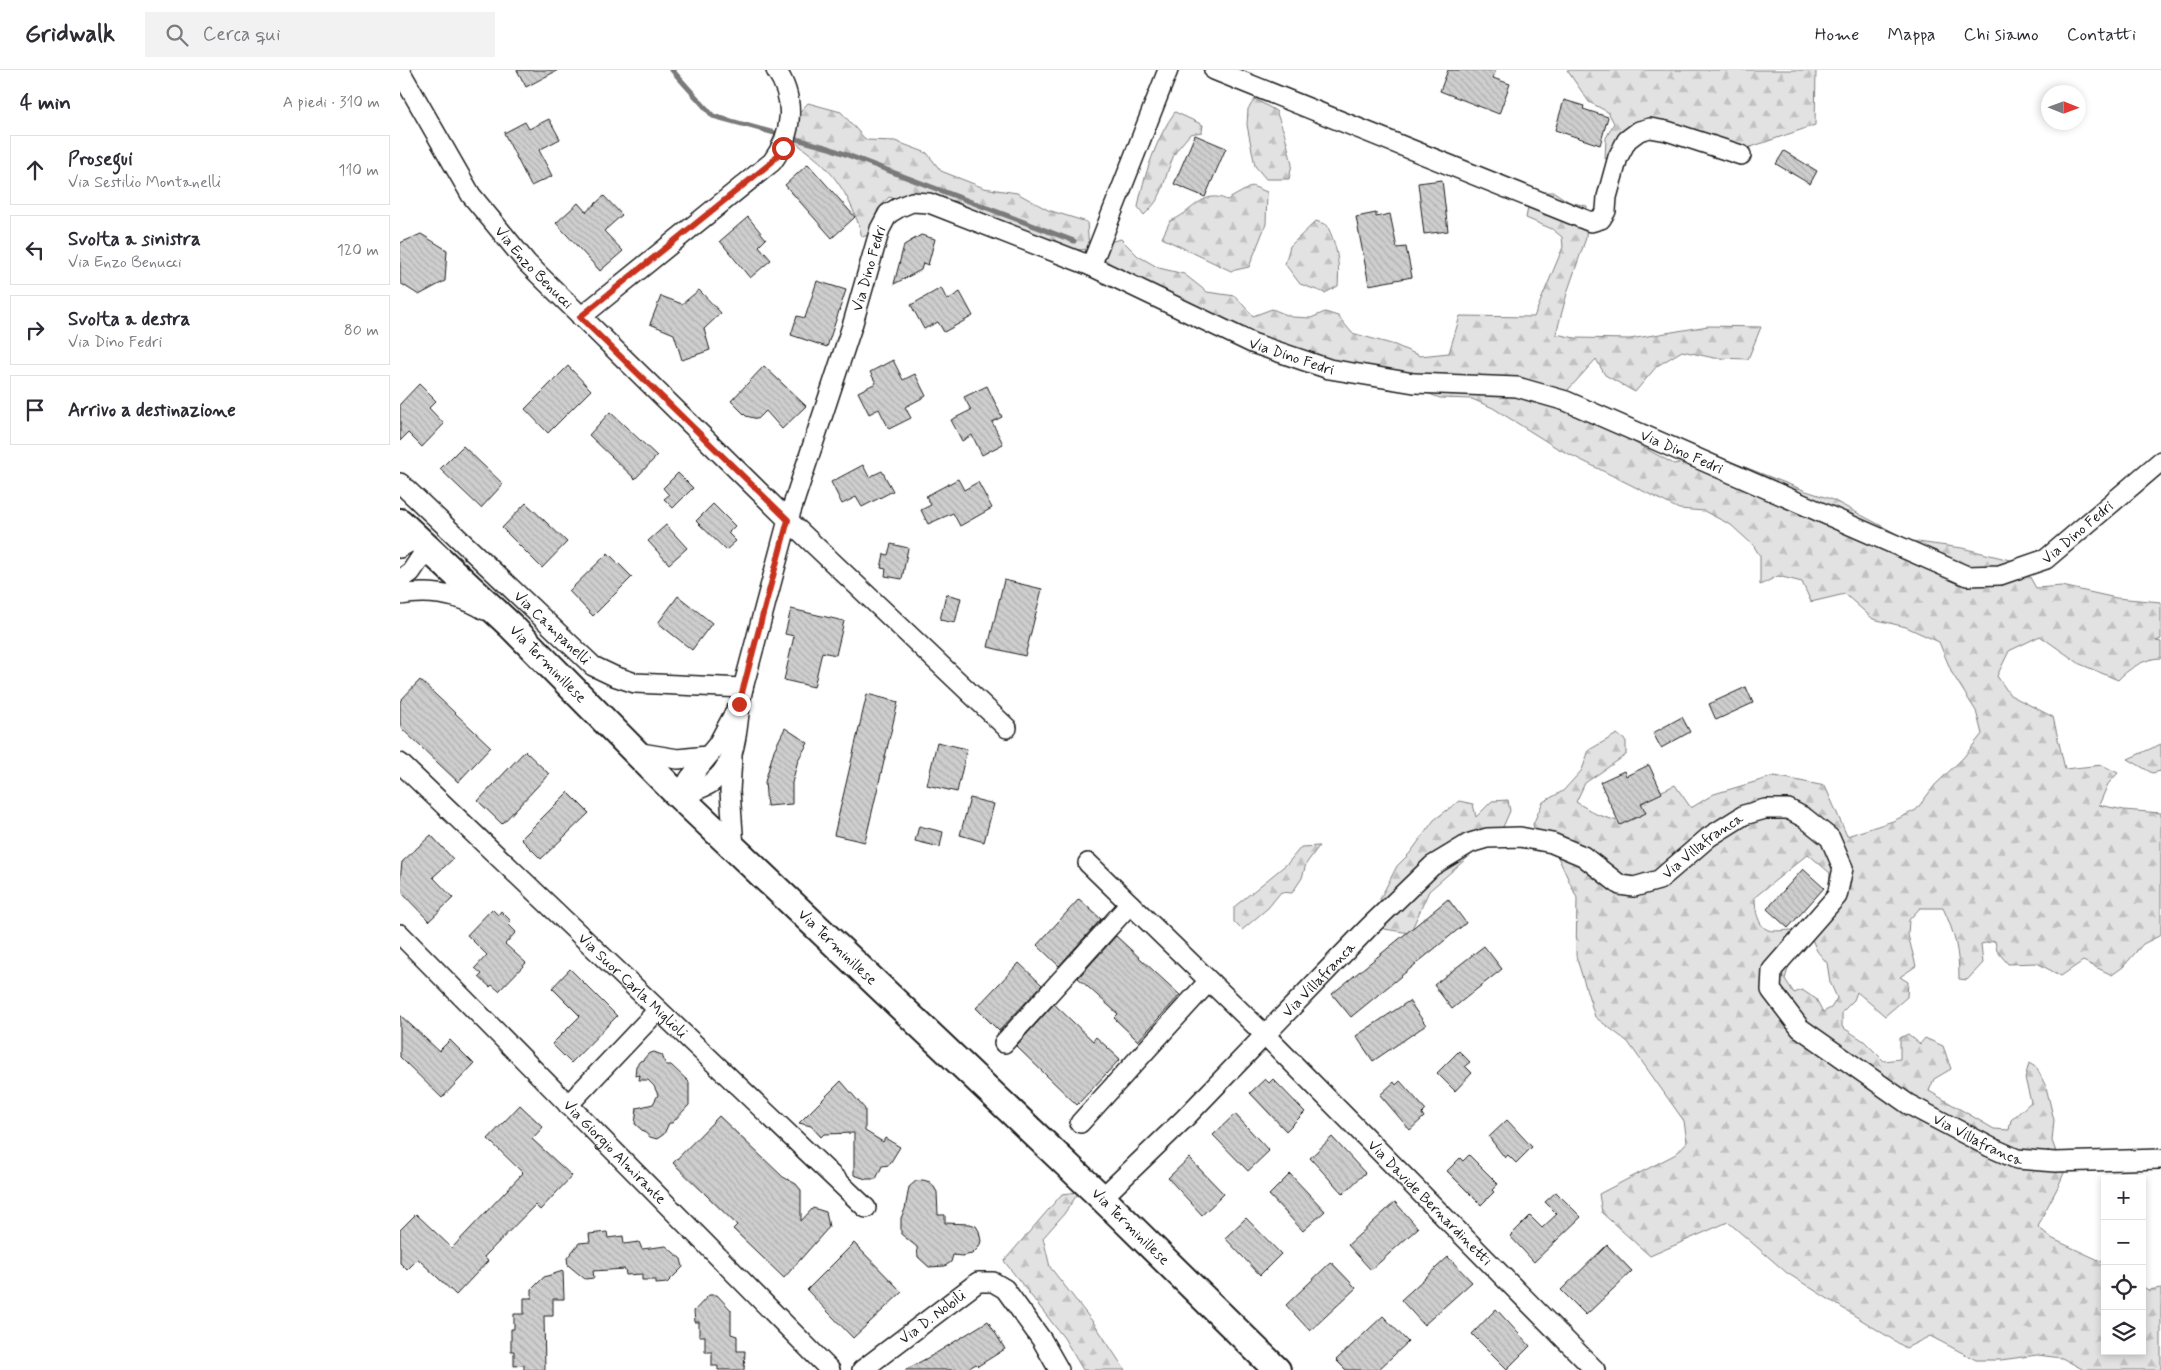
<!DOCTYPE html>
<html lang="it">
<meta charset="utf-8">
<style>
body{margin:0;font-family:Mynerve,sans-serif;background:#f2f2f3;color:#2b2b33}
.controls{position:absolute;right:15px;bottom:15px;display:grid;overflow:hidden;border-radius:0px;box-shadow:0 2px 8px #0003}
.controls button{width:45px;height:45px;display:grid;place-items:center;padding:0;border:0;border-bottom:1px solid #e1e1e2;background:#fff;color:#2b2b33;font:25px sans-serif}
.compass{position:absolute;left:1641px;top:15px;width:45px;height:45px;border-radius:50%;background:#fff;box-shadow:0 2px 8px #0003;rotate:91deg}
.stop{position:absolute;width:15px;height:15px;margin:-11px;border:4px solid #c8321e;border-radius:50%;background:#fff}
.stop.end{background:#c8321e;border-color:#fff;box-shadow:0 1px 5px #0008}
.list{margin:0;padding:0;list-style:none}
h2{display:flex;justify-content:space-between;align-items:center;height:65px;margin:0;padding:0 20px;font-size:21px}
h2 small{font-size:16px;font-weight:400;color:#7c7c81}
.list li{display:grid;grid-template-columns:32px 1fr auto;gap:15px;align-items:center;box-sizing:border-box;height:70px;margin:0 10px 10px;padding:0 10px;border:1px solid #e1e1e2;border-radius:0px}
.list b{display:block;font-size:19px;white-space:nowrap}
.list p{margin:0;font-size:16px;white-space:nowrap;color:#7c7c81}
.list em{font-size:16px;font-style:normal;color:#7c7c81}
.icon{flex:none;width:28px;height:28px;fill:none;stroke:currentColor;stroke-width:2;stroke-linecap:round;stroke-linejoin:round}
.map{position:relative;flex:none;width:1761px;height:1300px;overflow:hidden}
header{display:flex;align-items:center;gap:30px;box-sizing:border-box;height:70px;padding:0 25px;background:#fff;border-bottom:1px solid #e1e1e2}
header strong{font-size:24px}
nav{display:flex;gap:28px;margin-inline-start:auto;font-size:18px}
.search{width:350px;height:45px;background:#f2f2f3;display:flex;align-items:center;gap:12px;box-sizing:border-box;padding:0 18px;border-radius:0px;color:#7c7c81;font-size:19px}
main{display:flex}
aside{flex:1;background:#fff}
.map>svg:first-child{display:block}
.forest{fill:url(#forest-firs);stroke:#7f7f7f;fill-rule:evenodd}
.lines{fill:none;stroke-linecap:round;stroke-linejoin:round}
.stream{stroke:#7a7a7a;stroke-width:5}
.building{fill:url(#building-back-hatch);stroke:#1c1c1c}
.minor-casing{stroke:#1c1c1c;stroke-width:22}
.secondary-casing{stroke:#1c1c1c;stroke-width:30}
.minor{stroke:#fff;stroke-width:19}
.secondary{stroke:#fff;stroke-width:26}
.route{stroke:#c8321e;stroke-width:6}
.labels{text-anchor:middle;stroke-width:4;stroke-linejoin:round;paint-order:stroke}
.street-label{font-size:15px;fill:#1c1c1c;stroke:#fff}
</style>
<header>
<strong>Gridwalk</strong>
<div class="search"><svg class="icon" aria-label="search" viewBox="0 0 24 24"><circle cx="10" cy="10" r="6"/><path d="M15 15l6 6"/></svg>Cerca qui</div>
<nav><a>Home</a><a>Mappa</a><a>Chi siamo</a><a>Contatti</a></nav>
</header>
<main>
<aside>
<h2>4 min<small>A piedi · 310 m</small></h2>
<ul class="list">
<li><svg class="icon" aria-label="ahead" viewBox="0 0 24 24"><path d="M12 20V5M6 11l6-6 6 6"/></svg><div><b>Prosegui</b><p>Via Sestilio Montanelli</p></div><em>110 m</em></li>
<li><svg class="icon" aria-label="left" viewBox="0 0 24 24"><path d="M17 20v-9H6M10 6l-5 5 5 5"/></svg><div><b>Svolta a sinistra</b><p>Via Enzo Benucci</p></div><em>120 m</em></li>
<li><svg class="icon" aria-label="right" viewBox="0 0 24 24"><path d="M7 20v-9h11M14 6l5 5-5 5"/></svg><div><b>Svolta a destra</b><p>Via Dino Fedri</p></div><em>80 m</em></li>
<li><svg class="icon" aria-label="arrive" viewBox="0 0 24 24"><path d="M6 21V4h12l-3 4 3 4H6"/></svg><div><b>Arrivo a destinazione</b></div></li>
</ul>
</aside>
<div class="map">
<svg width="1761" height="1300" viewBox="0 0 1761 1300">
<defs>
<pattern id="forest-firs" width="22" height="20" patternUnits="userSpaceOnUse" patternTransform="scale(1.25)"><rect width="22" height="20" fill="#e2e2e2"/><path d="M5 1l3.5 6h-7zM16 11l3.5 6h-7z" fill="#c1c1c1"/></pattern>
<pattern id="building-back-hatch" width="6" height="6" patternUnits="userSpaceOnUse" patternTransform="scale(1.25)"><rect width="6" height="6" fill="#cecece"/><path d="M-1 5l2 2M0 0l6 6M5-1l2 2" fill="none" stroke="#b0b0b0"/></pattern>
</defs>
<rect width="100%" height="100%" fill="#fff"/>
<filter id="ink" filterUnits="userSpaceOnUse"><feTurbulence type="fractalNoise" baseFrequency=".02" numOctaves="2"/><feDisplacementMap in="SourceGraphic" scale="10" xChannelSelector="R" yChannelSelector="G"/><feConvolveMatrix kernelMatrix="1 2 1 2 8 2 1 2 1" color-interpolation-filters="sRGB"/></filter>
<g filter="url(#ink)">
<g class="forest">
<polygon points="1167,0 1416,0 1415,55 1345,79 1256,54 1216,84 1205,89 1206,68 1214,53 1208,42 1189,32"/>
<polygon points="855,29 876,41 885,65 892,94 889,109 866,109 855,96 847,55 848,39"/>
<path d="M408,33L441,42L466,70L495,71L527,83L541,101L584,118L617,123L648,140L687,152L689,179L678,180L489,127L478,139L468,165L462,167C456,142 444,117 426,98C418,89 406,81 396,73L394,48Z"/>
<path d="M775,42L803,55L802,62L790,64C784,72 775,80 772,90C761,116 766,124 744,145L738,137C743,108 757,66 775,42Z"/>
<path d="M852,116L867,122L866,154L849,197L831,201L762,168L770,151C792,144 802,118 827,130Z"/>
<path d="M1131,122H1154L1169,132L1187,136L1186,168L1168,220L1156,264L1175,268L1230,269L1308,256L1361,257L1348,289L1314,288L1282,281L1257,296L1235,322L1205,305L1196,289L1158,331L1274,394L1314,385L1406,421L1431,429L1510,471L1562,478L1622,493L1636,518L1662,516L1716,528L1761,532V569L1756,571L1761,572V588C1745,588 1728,599 1718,610L1680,594L1640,566L1609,581L1597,606L1610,625L1653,647L1665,699L1702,695L1718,703L1708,714L1699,735L1724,740L1761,743V865L1743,874L1723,897L1712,905L1683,891L1661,906L1637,893L1608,894L1597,881L1595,871L1581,874L1583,893L1567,910L1559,909C1559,880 1555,864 1543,838H1520L1509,850L1508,865L1516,896L1500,907L1508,912L1507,927L1485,946L1457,922L1454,930L1442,942V957L1464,971L1484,991L1500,989V968L1508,964L1520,974L1525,968L1543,976L1551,999L1534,1009L1529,1021L1594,1059L1609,1060L1611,1050L1631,1032L1625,1008L1629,993L1637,998L1646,1017L1654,1050L1652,1071L1664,1103C1657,1122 1645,1138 1638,1157L1653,1169L1705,1193V1281H1742V1216L1748,1220L1761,1218V1300H1684L1662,1288L1637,1285L1601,1290H1576L1530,1266L1506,1278L1387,1203L1328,1152L1250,1186L1202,1143L1199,1124L1276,1084L1287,1072L1284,1051L1228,972L1195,947L1176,886L1177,828L1158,787L1135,764L1133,754L1143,732L1163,721L1182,700L1189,680L1217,664L1226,671V685L1185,713L1176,732L1196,744L1220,752L1251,726L1275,715L1291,738L1314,724L1375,706L1425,716L1447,766L1493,751L1516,740L1535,715L1563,688L1582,664L1576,641L1552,603L1539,572L1506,557L1473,549L1445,524L1411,532L1402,512L1378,506L1360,515V486L1353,475L1331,455L1304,441L1279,439L1157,378L1093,338L1072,329L1040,328L989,309L934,293L897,298L702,199L709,172L721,169L738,186L759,198L784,204L807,222L835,226L853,246L872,239L892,247L911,248L925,242L938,246L952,263L995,275L1020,286L1049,283L1060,246L1134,247L1163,177L1162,167L1152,159L1126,148ZM1408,784L1430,803L1428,823L1411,867L1417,881L1427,893L1430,912L1437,928L1431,938L1423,942L1416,929L1402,920L1394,923L1385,909L1393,882V860C1386,860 1374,862 1368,860C1357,856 1355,837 1355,827Z"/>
<path d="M916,151L927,155C937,176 940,192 938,216L925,223L900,214L885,194L890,176Z"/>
<polygon points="1761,674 1761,701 1752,703 1728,689"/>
<polygon points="1108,730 1110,741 1103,757 1029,821 1010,863 984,859 980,829 997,796 1010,783 1034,750 1059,731 1073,734 1076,747 1092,731"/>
<polygon points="919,776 906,794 902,808 892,823 881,822 868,838 842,860 834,852 834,837 888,793 901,777"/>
<polygon points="679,1122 664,1144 643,1168 650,1197 696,1256 725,1300 683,1300 664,1268 604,1191 662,1124"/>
</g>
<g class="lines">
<polyline class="stream" points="272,0 313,46 429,78 674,171"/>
</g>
<g class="building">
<polygon points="117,0 158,0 126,17"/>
<polygon points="1048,0 1096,0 1093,8 1110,14 1099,44 1040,21"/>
<polygon points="1164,30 1184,36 1183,39 1208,47 1200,75 1155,60"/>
<polygon points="149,49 160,69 139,80 152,106 131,116 104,63 125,52 129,59"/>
<polygon points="795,65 826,78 805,127 774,114"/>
<polygon points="1384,81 1417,101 1410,114 1376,94"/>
<polygon points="408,94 455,147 432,168 385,115"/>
<polygon points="1042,110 1048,161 1024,164 1018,113"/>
<polygon points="204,126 222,145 204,161 223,181 200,201 156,153 178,133 186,142"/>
<polygon points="976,143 976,147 990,144 997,178 1006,177 1012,207 969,215 956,147"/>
<polygon points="348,147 366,169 359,176 371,190 350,208 320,171"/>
<polygon points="21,164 47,180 45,211 19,225 0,213 0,173"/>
<polygon points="521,165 535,169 528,195 523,193 521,200 494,214 504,175"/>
<polygon points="417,211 446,220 427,277 391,265 397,246 405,248"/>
<polygon points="541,218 547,230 560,222 573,246 544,262 538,252 524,259 511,235"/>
<polygon points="299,220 321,243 304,259 310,280 282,290 274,264 250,254 261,226 282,234"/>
<polygon points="493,290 503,310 515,304 526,326 505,337 511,348 489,359 479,339 469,344 458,322 476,313 470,302"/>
<polygon points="168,296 191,320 148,363 125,339"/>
<polygon points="364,296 406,336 382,359 366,341 358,349 346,346 331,331"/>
<polygon points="19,314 36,331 29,338 44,354 22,377 8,363 0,371 0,334"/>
<polygon points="587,316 602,347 592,352 603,374 582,385 572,365 562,371 551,350 571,340 564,327"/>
<polygon points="210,342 257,386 235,409 189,365"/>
<polygon points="63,376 103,414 81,438 40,399"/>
<polygon points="463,395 469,407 482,401 493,421 462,437 456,427 442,434 431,412"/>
<polygon points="278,403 293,418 273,438 264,429 269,425 263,418"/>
<polygon points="558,409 564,420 578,412 592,438 560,456 553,443 528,454 521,440 531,435 526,426"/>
<polygon points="126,433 167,472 142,498 102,458"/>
<polygon points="313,434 335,456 328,463 336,471 326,480 296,451"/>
<polygon points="266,455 287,478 269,494 248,471"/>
<polygon points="491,474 508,478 502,509 485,506 486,499 481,498 484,484 488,485"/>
<polygon points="208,483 232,507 193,546 169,521"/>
<polygon points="604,510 642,519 625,586 588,577"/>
<polygon points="546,524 561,528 555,553 540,550"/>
<polygon points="278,526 312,553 292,580 258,553"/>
<polygon points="391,539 444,551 436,585 422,582 414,617 384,610 394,566 385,564"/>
<polygon points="20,610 91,677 58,712 0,657 0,631"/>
<polygon points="1346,617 1353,633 1316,650 1309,634"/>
<polygon points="467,624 498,632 465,772 434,765"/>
<polygon points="1282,647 1290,662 1261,678 1253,663"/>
<polygon points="385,658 408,673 398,690 392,713 392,734 367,736 365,712 374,680"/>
<polygon points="537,672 567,679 557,722 527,715"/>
<polygon points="125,681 149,704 102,754 78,731"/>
<polygon points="1249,695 1262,723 1241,733 1246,743 1220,755 1200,712 1224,701 1226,706"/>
<polygon points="168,722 189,743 141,789 121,769"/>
<polygon points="570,728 594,734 584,772 560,765"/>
<polygon points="519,756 543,762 540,777 515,771"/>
<polygon points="31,765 53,789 33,807 53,828 29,851 0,821 0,810 2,792"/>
<polygon points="1403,799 1424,818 1388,858 1367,839"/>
<polygon points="679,829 701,849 659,896 637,875"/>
<polygon points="1048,829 1066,853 951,947 932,924"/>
<polygon points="92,839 98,845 101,841 111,851 108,854 116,862 105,874 126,893 99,921 92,915 90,917 79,907 82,904 75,898 87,885 67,865"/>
<polygon points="716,866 780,925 738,971 714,948 718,944 678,908"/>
<polygon points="1084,876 1102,899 1052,939 1034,915"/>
<polygon points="619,893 642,915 599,961 576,938"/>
<polygon points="170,899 217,946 171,993 152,974 180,946 152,918"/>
<polygon points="1009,931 1026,955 973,991 956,966"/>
<polygon points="654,934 693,971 696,967 720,989 677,1035 616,976"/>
<polygon points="0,945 39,981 50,970 74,994 42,1028 0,987"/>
<polygon points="1059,981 1070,992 1065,996 1072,1003 1055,1021 1037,1003"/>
<polygon points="254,982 262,985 266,995 271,995 289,1012 289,1035 272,1053 269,1053 264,1064 257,1069 250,1067 235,1054 237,1038 253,1034 258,1025 254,1016 248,1010 239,1010 240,1005 235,1006 236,996 240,991 243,990 248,984"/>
<polygon points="865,1009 869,1013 873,1009 905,1042 886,1061 850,1023"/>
<polygon points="441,1011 465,1039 465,1061 483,1072 485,1068 500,1077 489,1095 482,1096 476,1109 466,1109 454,1105 454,1063 424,1064 421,1067 411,1056 399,1053"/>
<polygon points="1000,1011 1026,1040 1022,1044 1024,1047 1010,1060 980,1025 994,1012 996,1015"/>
<polygon points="120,1035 143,1057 132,1069 172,1106 140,1140 135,1135 84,1187 88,1191 56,1225 18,1189 7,1200 0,1193 0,1160 16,1144 52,1178 123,1103 88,1069"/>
<polygon points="835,1044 869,1081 848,1101 813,1065"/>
<polygon points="319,1046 383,1107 396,1114 401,1120 401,1151 413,1138 426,1142 429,1157 384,1208 333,1159 337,1155 273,1093"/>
<polygon points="1107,1050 1132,1077 1116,1093 1108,1085 1105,1088 1089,1067"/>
<polygon points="932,1067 965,1103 943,1124 910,1088"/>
<polygon points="1069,1085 1098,1114 1092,1120 1094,1122 1081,1135 1047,1101 1060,1088 1063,1091"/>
<polygon points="789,1088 824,1124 802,1145 768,1108"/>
<polygon points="890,1104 925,1141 903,1161 869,1125"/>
<polygon points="523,1110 530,1112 534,1117 537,1122 538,1145 545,1145 545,1153 570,1154 576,1156 579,1161 581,1171 579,1177 572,1184 562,1186 553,1185 551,1192 545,1196 529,1197 518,1187 517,1177 501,1164 501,1148 505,1139 509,1117 516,1111"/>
<polygon points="1156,1122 1181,1147 1134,1192 1110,1166 1130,1146 1142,1158 1157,1144 1145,1132"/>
<polygon points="995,1132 1018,1158 971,1200 948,1175"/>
<polygon points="846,1148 881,1184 860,1205 825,1168"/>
<polygon points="207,1162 208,1168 223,1166 224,1174 239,1172 242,1179 266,1176 281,1189 283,1197 267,1213 256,1214 256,1210 242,1210 242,1204 226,1205 225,1199 193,1201 194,1208 185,1209 168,1195 167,1188 179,1173 190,1172 189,1164"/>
<polygon points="454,1173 502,1222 453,1268 407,1220"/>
<polygon points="1207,1175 1232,1201 1186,1245 1161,1220"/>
<polygon points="1048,1187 1072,1212 1024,1255 1001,1230"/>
<polygon points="931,1192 956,1218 910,1261 886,1235"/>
<polygon points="163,1201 164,1229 153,1229 153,1246 144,1246 145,1300 124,1300 124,1295 114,1296 114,1281 111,1281 111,1259 114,1259 114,1244 124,1244 124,1228 132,1228 132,1219 144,1207"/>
<polygon points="309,1225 317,1225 331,1240 331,1264 337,1266 337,1281 345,1281 344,1300 318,1300 318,1296 312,1296 312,1282 305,1282 305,1266 299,1266 299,1252 295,1252 294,1241"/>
<polygon points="1096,1239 1130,1276 1107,1299 1072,1264"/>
<polygon points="983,1246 1008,1272 978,1300 946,1300 936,1290"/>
<polygon points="588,1251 605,1279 578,1296 576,1294 566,1300 505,1300 533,1285"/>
</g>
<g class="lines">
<defs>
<g id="minor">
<polyline points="814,0 1191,152 1201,149 1206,141 1207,127 1218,87 1227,70 1239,61 1250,58 1267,61 1341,85"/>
<path id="s1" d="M0,1L71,125L127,193L388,450L607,658"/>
<polyline points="691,196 768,0"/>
<path d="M181,247L372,92C393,64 396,29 376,0"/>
<path id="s2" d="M0,413L193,596L214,606L235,613L343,618"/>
<polyline points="0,478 16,468"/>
<polyline points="0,510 11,502 27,478"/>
<path d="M0,525C31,520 58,524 85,540"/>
<polyline points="235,682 278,689 307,686"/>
<polyline points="332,687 330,721 334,778"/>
<path id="s3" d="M0,693L466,1138"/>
<path id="s4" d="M279,726C289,722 302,719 311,713C342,690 335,651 343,618L388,450L453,253L480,159L488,144L498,138L512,132L529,133L691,196L852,273L929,299L1014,313L1117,317L1166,331L1567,506L1600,505L1646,489L1761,391"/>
<polyline points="279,726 290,708 318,674 335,642"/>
<path id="s5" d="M688,793L865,965L1195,1300"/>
<path id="s6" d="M0,864L430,1300"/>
<polyline points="604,973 730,834"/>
<polyline points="168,1035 258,940"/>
<polyline points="680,1053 809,911"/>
<path id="s7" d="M702,1128L784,1049L968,858L1032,796L1070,773L1087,768L1120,767L1152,773L1183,786L1220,815L1234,817L1259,810L1309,767L1344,745L1365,739H1388L1405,748L1430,768L1443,798L1437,826L1372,900L1371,920L1400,958L1508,1034L1590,1077L1617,1089L1655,1092L1761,1089"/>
<path id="s8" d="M462,1300L578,1212H593L605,1219L642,1270L659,1300"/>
</g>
<g id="secondary">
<path id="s9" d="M0,452L110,555L279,726L702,1128L877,1300"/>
</g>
</defs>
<use href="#minor" class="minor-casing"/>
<use href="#secondary" class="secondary-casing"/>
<use href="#minor" class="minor"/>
<use href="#secondary" class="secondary"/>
</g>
</g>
<g class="lines" filter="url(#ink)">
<polyline class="route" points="339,634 388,450 180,247 372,92 383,78"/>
</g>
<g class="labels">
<g class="street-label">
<text dy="5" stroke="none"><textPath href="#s1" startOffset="239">Via Enzo Benucci</textPath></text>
<text dy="5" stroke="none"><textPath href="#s4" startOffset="576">Via Dino Fedri</textPath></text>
<text dy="5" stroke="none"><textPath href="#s4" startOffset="1072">Via Dino Fedri</textPath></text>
<text dy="5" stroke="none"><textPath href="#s4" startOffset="1478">Via Dino Fedri</textPath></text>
<text dy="5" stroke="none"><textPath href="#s4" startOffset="1912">Via Dino Fedri</textPath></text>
<text dy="5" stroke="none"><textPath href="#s2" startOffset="210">Via Campanelli</textPath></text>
<text dy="5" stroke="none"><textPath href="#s9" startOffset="205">Via Terminillese</textPath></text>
<text dy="5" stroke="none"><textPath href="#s7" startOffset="772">Via Villafranca</textPath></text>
<text dy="5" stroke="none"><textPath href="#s9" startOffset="610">Via Terminillese</textPath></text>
<text dy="5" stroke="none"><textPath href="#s7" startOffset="308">Via Villafranca</textPath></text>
<text dy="5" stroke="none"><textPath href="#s3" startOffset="322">Via Suor Carla Miglioli</textPath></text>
<text dy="5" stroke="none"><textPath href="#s7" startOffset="1358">Via Villafranca</textPath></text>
<text dy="5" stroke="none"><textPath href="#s6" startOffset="306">Via Giorgio Almirante</textPath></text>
<text dy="5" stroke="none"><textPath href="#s5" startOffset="482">Via Davide Bernardinetti</textPath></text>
<text dy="5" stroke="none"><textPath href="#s9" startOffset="1015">Via Terminillese</textPath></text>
<text dy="5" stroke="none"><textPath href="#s8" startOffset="88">Via D. Nobili</textPath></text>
</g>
</g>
</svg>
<div class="controls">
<button>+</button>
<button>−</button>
<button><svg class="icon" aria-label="locate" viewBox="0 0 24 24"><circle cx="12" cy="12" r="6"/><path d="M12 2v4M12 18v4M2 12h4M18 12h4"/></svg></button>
<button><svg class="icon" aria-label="layers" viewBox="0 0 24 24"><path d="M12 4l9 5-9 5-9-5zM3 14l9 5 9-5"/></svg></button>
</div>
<svg class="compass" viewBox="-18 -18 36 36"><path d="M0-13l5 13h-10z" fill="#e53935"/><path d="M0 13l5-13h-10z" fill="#7c7c81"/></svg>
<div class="stop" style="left:383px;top:78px"></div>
<div class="stop end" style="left:339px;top:634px"></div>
</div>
</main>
